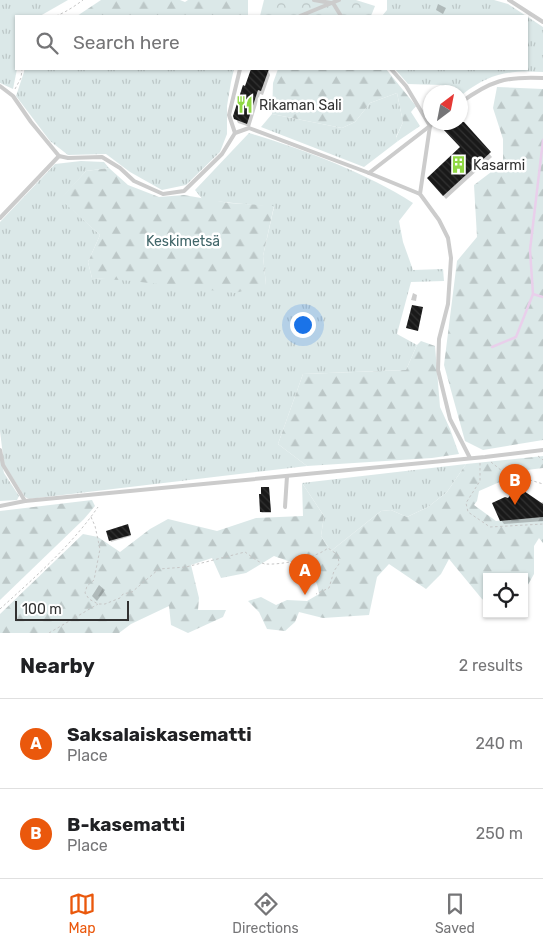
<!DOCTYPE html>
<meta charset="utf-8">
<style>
body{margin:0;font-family:Rubik,sans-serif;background:#f2f2f2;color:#202124}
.controls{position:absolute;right:15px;bottom:15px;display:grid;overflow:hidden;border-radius:0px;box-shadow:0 1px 4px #0004}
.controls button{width:45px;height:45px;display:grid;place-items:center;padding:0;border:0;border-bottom:1px solid #e0e0e0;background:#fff;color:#202124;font:25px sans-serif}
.compass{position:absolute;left:423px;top:85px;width:45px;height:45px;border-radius:50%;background:#fff;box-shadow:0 1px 4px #0004;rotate:32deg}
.scale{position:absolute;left:15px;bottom:12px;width:114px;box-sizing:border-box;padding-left:5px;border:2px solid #323232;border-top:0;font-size:14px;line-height:18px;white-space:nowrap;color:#323232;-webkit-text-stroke:4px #fff;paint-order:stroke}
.you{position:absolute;left:302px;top:324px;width:18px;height:18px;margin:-12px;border:4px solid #fff;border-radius:50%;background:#1a73e8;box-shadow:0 0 0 8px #1a73e833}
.badge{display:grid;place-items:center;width:32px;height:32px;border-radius:50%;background:#ea580c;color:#fff;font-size:16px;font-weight:700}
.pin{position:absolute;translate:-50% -41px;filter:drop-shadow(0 1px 2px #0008)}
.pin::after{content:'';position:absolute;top:26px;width:18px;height:15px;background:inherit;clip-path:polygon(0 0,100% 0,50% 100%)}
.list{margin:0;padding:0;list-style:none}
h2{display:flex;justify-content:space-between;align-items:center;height:65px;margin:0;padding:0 20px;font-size:21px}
h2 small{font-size:16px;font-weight:400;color:#757577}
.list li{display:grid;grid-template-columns:32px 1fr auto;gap:15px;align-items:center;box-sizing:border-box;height:90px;padding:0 20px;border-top:1px solid #e0e0e0}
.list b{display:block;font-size:19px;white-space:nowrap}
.list p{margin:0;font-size:16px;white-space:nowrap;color:#757577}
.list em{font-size:16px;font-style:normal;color:#757577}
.icon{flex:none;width:28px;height:28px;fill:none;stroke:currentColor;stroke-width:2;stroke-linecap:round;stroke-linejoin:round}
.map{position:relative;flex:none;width:543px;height:633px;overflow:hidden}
.search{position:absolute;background:#fff;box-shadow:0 1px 4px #0004;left:15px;right:15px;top:15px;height:55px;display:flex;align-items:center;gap:12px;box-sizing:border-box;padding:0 18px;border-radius:0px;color:#757577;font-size:19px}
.sheet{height:245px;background:#fff}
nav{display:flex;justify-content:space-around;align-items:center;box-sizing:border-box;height:70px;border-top:1px solid #e0e0e0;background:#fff;font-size:14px;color:#757577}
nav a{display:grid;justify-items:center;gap:2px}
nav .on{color:#ea580c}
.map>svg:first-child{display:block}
.grass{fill:url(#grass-tufts)}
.forest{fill:url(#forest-firs)}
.park{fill:url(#park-crowns)}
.shadow{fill:#0003}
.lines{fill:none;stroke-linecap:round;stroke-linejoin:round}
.stream{stroke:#e9cfeb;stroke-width:2.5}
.building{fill:url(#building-back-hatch)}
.path{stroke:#c6c6c6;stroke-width:1;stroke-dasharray:2.5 2.5;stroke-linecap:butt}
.lane{stroke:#ccc;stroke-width:4}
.labels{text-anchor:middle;stroke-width:5;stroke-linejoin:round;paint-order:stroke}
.poi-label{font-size:14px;fill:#323232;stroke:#fff;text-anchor:start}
.park-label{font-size:14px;fill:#42676a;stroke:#fff}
</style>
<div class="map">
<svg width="543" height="633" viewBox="0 0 543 633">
<defs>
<pattern id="grass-tufts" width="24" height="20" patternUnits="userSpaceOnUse" patternTransform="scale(1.25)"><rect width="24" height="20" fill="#dbe8e8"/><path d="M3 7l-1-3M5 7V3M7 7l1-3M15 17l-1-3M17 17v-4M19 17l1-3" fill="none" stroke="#bcc7c7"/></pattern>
<pattern id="forest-firs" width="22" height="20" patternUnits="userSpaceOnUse" patternTransform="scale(1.25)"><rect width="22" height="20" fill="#dbe8e8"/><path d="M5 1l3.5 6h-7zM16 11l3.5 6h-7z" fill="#bcc7c7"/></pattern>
<pattern id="park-crowns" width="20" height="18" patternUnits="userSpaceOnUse" patternTransform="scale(1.25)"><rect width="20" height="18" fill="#dbe8e8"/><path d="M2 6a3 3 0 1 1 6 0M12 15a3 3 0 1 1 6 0" fill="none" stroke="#bcc7c7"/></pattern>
<pattern id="building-back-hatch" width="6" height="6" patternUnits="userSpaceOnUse" patternTransform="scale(1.25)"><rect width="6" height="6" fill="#191919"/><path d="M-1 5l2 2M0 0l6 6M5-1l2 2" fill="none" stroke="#323232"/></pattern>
</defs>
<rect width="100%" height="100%" fill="#fff"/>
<g class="grass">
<polygon points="0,0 68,0 40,16 16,16 17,69 13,89 0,83"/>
<path d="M387,0H494L508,4L543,27V72C510,70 490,73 463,94L441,85L408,84L395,69H527V16H382L387,10Z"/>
<polygon points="25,69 234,69 231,82 227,106 227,134 220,152 186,185 162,190 130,172 106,154 68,155 50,141 16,96"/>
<polygon points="397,93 403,122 396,137 398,141 364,167 261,127 272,114 342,128 355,122 370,103"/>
<path d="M249,133C302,149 367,173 413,203L399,221L403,242L413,270L443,269L444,281L411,282L397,334L417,345L406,370L303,374L278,444L307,466L29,499L25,497L4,464L0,431V222L55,164L81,161L104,162L109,168L86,171L61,199L100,235L88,262L92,278L266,285L263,256L274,207L203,200L195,190Z"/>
<polygon points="0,456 4,473 19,496 17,500 0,501"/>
<polygon points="466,464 447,492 428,507 407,517 391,510 381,511 331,551 321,536 324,516 302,483"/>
</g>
<g class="forest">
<polygon points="101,0 180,0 185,2 188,0 248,0 248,16 77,16"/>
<polygon points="278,69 386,69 416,106 411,112 420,126 398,141 396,138 403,122 397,93 370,103 355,122 342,128 272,114 273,83"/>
<polygon points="497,87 543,89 543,440 483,450 465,441 444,365 457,261 477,237 474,185 503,163 503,139 493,108"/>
<polygon points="109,168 128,185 159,197 184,195 229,203 274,206 263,256 266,285 235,293 132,281 92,278 88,262 100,235 60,199 86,171"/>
<polygon points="421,341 435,346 440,407 450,429 459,454 432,458 307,466 278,444 303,374 406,370 417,345"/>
<path d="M543,456V468L527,470L479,491L477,501L474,505L496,521L543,517V543L539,538L534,546V574L524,592V577H487V602L482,599L449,559L441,574L426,589L389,564L377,577L369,615L323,618L299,612L295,622L285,631L267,629L259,612L248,601L261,597L276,605L287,600L307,601L319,594C317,567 295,564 274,556L246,573L221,578L212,558L191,565L199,598L198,610H226L223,617L188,633L171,625L169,606L131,624L119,633H0V614L83,534L98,537L120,552L150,529L168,519L217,531L256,518L303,516L302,483L324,516L321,536L331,551L381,511L391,510L407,517L428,507L447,492L466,464Z"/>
<polygon points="92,500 95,506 84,519 0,600 0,511"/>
</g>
<polygon class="park" points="264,0 356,0 375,6 371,16 260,16"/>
<g class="shadow">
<polygon points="438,4 446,8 443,14 436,10"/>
<polygon points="252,69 263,69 268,70 270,75 263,95 260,94 250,127 238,123 236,119"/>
<polygon points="460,121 492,157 446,199 431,182 461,148 444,129 460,122"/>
<polygon points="413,293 417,295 416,301 411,300"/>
<polygon points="269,488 271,513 262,513 261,512"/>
<polygon points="543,502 543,521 504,524 501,520"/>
<polygon points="128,528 131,536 111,542 108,532"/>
<polygon points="99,585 105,590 97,601 92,596"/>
</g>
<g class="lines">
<g class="stream">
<polyline points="533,294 543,297"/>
<polyline points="492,347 516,337 533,294 530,250 543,140"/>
</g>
</g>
<g class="building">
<polygon points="251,69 269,69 261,91 258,90 247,124 234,119 233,116 243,85 245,86"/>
<polygon points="449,122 464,122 491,152 443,196 427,178 460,147 442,128"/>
<polygon points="412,305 423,307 418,331 406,328"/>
<polygon points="261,487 269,487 271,512 260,512 259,494 261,494"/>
<polygon points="516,489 521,489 543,504 543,517 500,521 492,503 505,497 508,498"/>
<polygon points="128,524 131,535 109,541 106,531"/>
</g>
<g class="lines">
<g class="path">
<path d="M56,16C66,12 75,6 83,0"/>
<polyline points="15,89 21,78 22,69"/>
<polyline points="538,456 543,460"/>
<polyline points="491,462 513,480 530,480 543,484"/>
<polyline points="480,463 480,481 466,503 468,512 490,527 543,524"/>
<path d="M91,517L95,526L100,549L94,580L87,586L85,593L89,599L98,604H105L120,598L123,594L132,592L159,569L186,567L245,552C251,556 260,564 266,564C282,565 316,558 328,548L338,555L339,564L334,571L329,588L316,594"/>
<path d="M0,609C35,577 71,546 98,507"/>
<polyline points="49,633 98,604"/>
</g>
<g class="lane">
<polyline points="314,0 331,3"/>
<polyline points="509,0 543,22"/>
<polyline points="333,3 341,16"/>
<polyline points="300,16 339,0"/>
<polyline points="391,69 406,86 430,126 420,194 439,220 448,238 451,258 448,304 439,339 438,370 450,419 470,458"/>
<polyline points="0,86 13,96 31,122 59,156"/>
<path d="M460,103C490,81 506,76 543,78"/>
<polyline points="235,133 229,115 240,69"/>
<polyline points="369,173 435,122"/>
<polyline points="0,218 59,156 68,158 102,157 120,168 134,181 163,194 184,191 222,154 235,133 249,128 369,173 420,194"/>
<polyline points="0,450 3,465 25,501"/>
<polyline points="0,506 25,501 485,457 543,450"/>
<polyline points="285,507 287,476"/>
</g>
</g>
<defs>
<symbol id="restaurant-bare" viewBox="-9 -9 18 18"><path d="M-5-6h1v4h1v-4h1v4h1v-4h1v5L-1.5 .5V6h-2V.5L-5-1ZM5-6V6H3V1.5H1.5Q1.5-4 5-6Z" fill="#90d844" stroke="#fff" stroke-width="2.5" paint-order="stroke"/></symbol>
<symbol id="building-bare" viewBox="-9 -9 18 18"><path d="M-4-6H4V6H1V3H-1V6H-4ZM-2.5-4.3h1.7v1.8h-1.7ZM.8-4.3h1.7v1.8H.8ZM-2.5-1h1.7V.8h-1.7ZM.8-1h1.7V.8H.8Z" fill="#90d844" stroke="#fff" stroke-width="2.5" paint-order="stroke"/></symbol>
</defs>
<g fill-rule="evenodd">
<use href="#restaurant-bare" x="232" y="92" width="25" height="25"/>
<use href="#building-bare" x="446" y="152" width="25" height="25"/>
</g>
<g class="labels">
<g class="poi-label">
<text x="259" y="110">Rikaman Sali</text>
<text x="473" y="170">Kasarmi</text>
</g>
<g class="park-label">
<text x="183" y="246">Keskimetsä</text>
</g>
</g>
</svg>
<div class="controls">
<button><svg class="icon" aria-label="locate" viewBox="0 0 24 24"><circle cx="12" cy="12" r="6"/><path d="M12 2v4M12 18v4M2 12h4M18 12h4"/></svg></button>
</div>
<svg class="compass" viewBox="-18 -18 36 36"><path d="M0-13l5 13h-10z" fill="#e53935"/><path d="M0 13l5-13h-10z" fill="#757577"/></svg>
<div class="scale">100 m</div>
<div class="you"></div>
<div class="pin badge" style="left:305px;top:595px">A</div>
<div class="pin badge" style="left:515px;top:505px">B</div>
<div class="search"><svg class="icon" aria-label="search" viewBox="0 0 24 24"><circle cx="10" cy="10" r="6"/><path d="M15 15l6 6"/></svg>Search here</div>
</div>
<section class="sheet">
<h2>Nearby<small>2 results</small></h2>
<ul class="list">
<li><span class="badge">A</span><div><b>Saksalaiskasematti</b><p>Place</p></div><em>240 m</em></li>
<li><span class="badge">B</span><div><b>B-kasematti</b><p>Place</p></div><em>250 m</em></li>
</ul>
</section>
<nav>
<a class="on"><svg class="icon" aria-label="map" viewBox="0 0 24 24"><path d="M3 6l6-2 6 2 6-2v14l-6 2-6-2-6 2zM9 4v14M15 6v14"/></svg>Map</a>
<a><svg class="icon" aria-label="directions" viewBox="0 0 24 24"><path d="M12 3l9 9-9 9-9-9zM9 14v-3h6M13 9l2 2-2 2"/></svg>Directions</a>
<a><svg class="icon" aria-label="saved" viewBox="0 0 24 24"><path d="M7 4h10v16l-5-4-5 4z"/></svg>Saved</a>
</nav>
